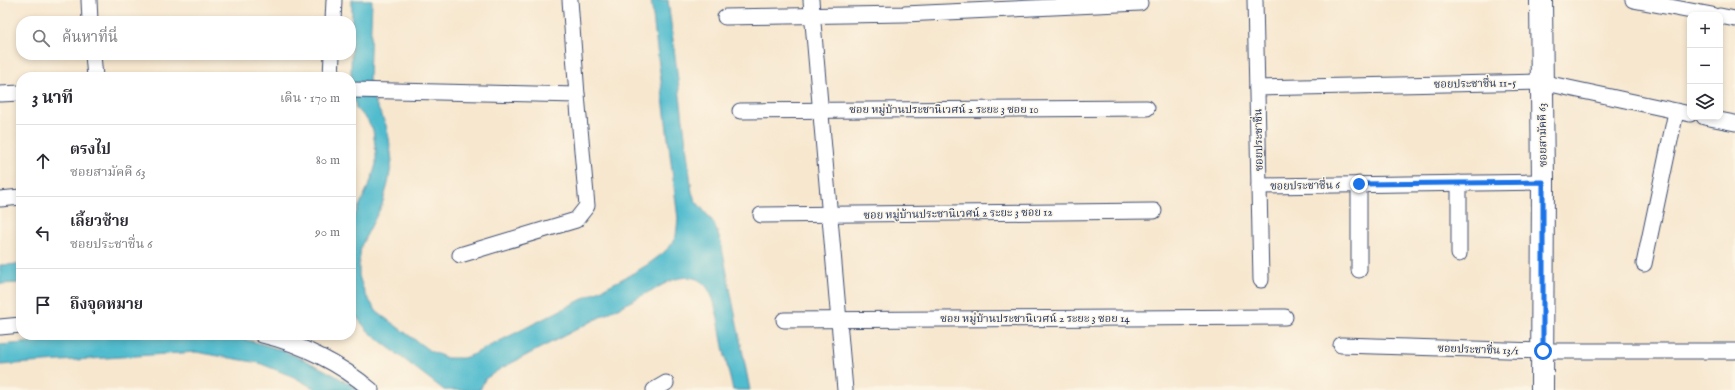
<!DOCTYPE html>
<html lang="th">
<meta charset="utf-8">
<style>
body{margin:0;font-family:"IM FELL English","Noto Serif Thai",serif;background:#f7f7f7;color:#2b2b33}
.controls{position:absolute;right:12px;top:12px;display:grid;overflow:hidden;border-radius:8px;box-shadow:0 2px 6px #0003}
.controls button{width:36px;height:36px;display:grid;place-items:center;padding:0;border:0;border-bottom:1px solid #e1e1e2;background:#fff;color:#2b2b33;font:20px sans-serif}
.stop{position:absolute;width:12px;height:12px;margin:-9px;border:3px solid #1a73e8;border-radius:50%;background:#fff}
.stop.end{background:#1a73e8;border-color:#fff;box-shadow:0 1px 4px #0008}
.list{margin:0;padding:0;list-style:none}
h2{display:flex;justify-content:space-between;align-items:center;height:52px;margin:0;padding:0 16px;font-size:17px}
h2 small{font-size:13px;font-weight:400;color:#7c7c81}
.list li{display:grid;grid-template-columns:26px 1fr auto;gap:12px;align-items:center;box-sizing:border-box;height:72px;padding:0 16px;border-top:1px solid #e1e1e2}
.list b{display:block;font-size:15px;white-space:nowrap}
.list p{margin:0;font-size:13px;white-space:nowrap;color:#7c7c81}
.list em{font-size:13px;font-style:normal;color:#7c7c81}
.icon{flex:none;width:22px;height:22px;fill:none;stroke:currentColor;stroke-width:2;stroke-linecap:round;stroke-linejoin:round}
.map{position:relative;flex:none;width:1735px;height:390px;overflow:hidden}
.search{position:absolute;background:#fff;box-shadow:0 2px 6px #0003;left:16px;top:16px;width:340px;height:44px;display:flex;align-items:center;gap:10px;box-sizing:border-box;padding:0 14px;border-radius:16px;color:#7c7c81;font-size:15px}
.panel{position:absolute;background:#fff;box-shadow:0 2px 6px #0003;left:16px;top:72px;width:340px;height:268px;border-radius:16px}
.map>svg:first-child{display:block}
.water{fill:#51bcce;stroke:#367696}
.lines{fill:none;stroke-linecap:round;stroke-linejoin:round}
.street-casing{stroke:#3c4b6f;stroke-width:17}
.secondary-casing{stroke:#3c4b6f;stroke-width:24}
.street{stroke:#fff;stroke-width:15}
.secondary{stroke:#fff;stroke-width:22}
.route{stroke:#1a73e8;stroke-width:5}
.labels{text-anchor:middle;stroke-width:3;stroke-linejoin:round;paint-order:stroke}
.street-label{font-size:11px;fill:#1b2f5e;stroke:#fcf5e5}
</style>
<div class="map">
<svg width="1735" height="390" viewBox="0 0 1735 390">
<rect width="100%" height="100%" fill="#fcf5e5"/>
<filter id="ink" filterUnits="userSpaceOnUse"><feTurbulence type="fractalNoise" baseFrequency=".025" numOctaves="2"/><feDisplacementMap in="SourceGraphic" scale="8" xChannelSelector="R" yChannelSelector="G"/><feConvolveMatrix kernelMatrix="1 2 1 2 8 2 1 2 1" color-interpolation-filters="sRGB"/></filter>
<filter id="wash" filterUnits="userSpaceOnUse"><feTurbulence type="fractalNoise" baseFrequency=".012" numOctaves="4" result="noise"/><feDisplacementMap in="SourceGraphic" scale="16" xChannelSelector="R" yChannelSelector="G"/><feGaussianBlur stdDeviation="0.9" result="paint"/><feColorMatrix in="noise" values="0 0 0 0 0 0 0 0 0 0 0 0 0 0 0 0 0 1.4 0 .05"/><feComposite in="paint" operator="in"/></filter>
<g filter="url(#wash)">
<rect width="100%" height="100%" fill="#f7e7cf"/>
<g class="water">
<path d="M352,0H372L369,78L373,98L386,125L389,138L392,161L388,184L382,205L361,246L359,263V276L365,294L377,312L430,351L447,358H463L472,355L630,275L647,265L662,254L671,245L676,236L678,219L651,0H668L692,192L695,200L714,223L721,243L750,390H733C729,374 725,358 722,341C716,310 714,262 668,282L500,369L485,379L480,390H444L379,340L367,330L351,310V224L372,178L376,164V153L373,130L368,121L361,113L356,109L351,75Z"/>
<polygon points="21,264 21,283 0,284 0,265"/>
<path d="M117,335C151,335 189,332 222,336C272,341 318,365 360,390H317L294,377L259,363L196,352L0,365V345Z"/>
</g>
</g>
<g filter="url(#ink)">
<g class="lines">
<defs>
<g id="street">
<polyline points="89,0 90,21"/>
<polyline points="811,0 845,390"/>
<polyline points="1255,0 1261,280"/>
<polyline points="1633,0 1712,15"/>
<polyline points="1720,16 1735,19"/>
<polyline points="725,17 904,14 1140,3"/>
<polyline points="333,21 334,0"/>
<polyline points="93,55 95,77"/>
<polyline points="331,77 332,55"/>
<polyline points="1257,88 1541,82 1690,114"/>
<polyline points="351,90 577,95"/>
<polyline points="0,94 21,93"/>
<polyline points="740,111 1147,108"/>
<polyline points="1704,117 1735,123"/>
<polyline points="1259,186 1543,182"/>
<polyline points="0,199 21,197"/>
<polyline points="761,215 1154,211"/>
<polyline points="1459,254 1459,183"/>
<polyline points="460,255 576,220 587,206 577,95 570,0"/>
<polyline points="1644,264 1676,112"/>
<polyline points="1359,270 1359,184"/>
<polyline points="784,320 1285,317"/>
<polyline points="0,327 21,325"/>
<path d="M262,335C301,344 341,364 371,390"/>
<polyline points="1341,345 1543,351 1735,351"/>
<polyline points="654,390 666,383"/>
</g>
<polyline id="secondary" points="1541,0 1543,182 1542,390"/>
</defs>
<use href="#street" class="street-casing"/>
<use href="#secondary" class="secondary-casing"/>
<use href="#street" class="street"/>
<use href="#secondary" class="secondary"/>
</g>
</g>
<g class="lines" filter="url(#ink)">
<polyline class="route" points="1359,184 1543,182 1543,351"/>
</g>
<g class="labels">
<g class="street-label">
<text transform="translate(1475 83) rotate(-1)" y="4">ซอยประชาชื่น 11-5</text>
<text x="944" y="113">ซอย หมู่บ้านประชานิเวศน์ 2 ระยะ 3 ซอย 10</text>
<text transform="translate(1542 135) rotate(-91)" y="4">ซอยสามัคคี 63</text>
<text transform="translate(1258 140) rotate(-91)" y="4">ซอยประชาชื่น</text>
<text transform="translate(1305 185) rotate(-1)" y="4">ซอยประชาชื่น 6</text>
<text transform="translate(958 213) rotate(-1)" y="4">ซอย หมู่บ้านประชานิเวศน์ 2 ระยะ 3 ซอย 12</text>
<text x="1035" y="322">ซอย หมู่บ้านประชานิเวศน์ 2 ระยะ 3 ซอย 14</text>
<text transform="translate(1478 349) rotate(2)" y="4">ซอยประชาชื่น 13/1</text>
</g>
</g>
</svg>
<div class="controls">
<button>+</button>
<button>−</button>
<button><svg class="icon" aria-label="layers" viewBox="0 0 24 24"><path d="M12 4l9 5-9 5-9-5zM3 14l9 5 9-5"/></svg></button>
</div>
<div class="stop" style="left:1543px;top:351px"></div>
<div class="stop end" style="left:1359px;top:184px"></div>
<div class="search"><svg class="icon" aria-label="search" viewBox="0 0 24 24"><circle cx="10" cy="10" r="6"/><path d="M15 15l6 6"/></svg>ค้นหาที่นี่</div>
<section class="panel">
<h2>3 นาที<small>เดิน · 170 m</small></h2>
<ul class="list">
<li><svg class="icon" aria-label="ahead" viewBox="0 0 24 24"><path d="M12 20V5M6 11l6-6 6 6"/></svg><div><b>ตรงไป</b><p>ซอยสามัคคี 63</p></div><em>80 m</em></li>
<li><svg class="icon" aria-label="left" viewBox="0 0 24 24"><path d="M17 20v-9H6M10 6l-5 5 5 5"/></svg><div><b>เลี้ยวซ้าย</b><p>ซอยประชาชื่น 6</p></div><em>90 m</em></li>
<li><svg class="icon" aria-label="arrive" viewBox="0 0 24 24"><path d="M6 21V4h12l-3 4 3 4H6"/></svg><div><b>ถึงจุดหมาย</b></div></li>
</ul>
</section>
</div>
